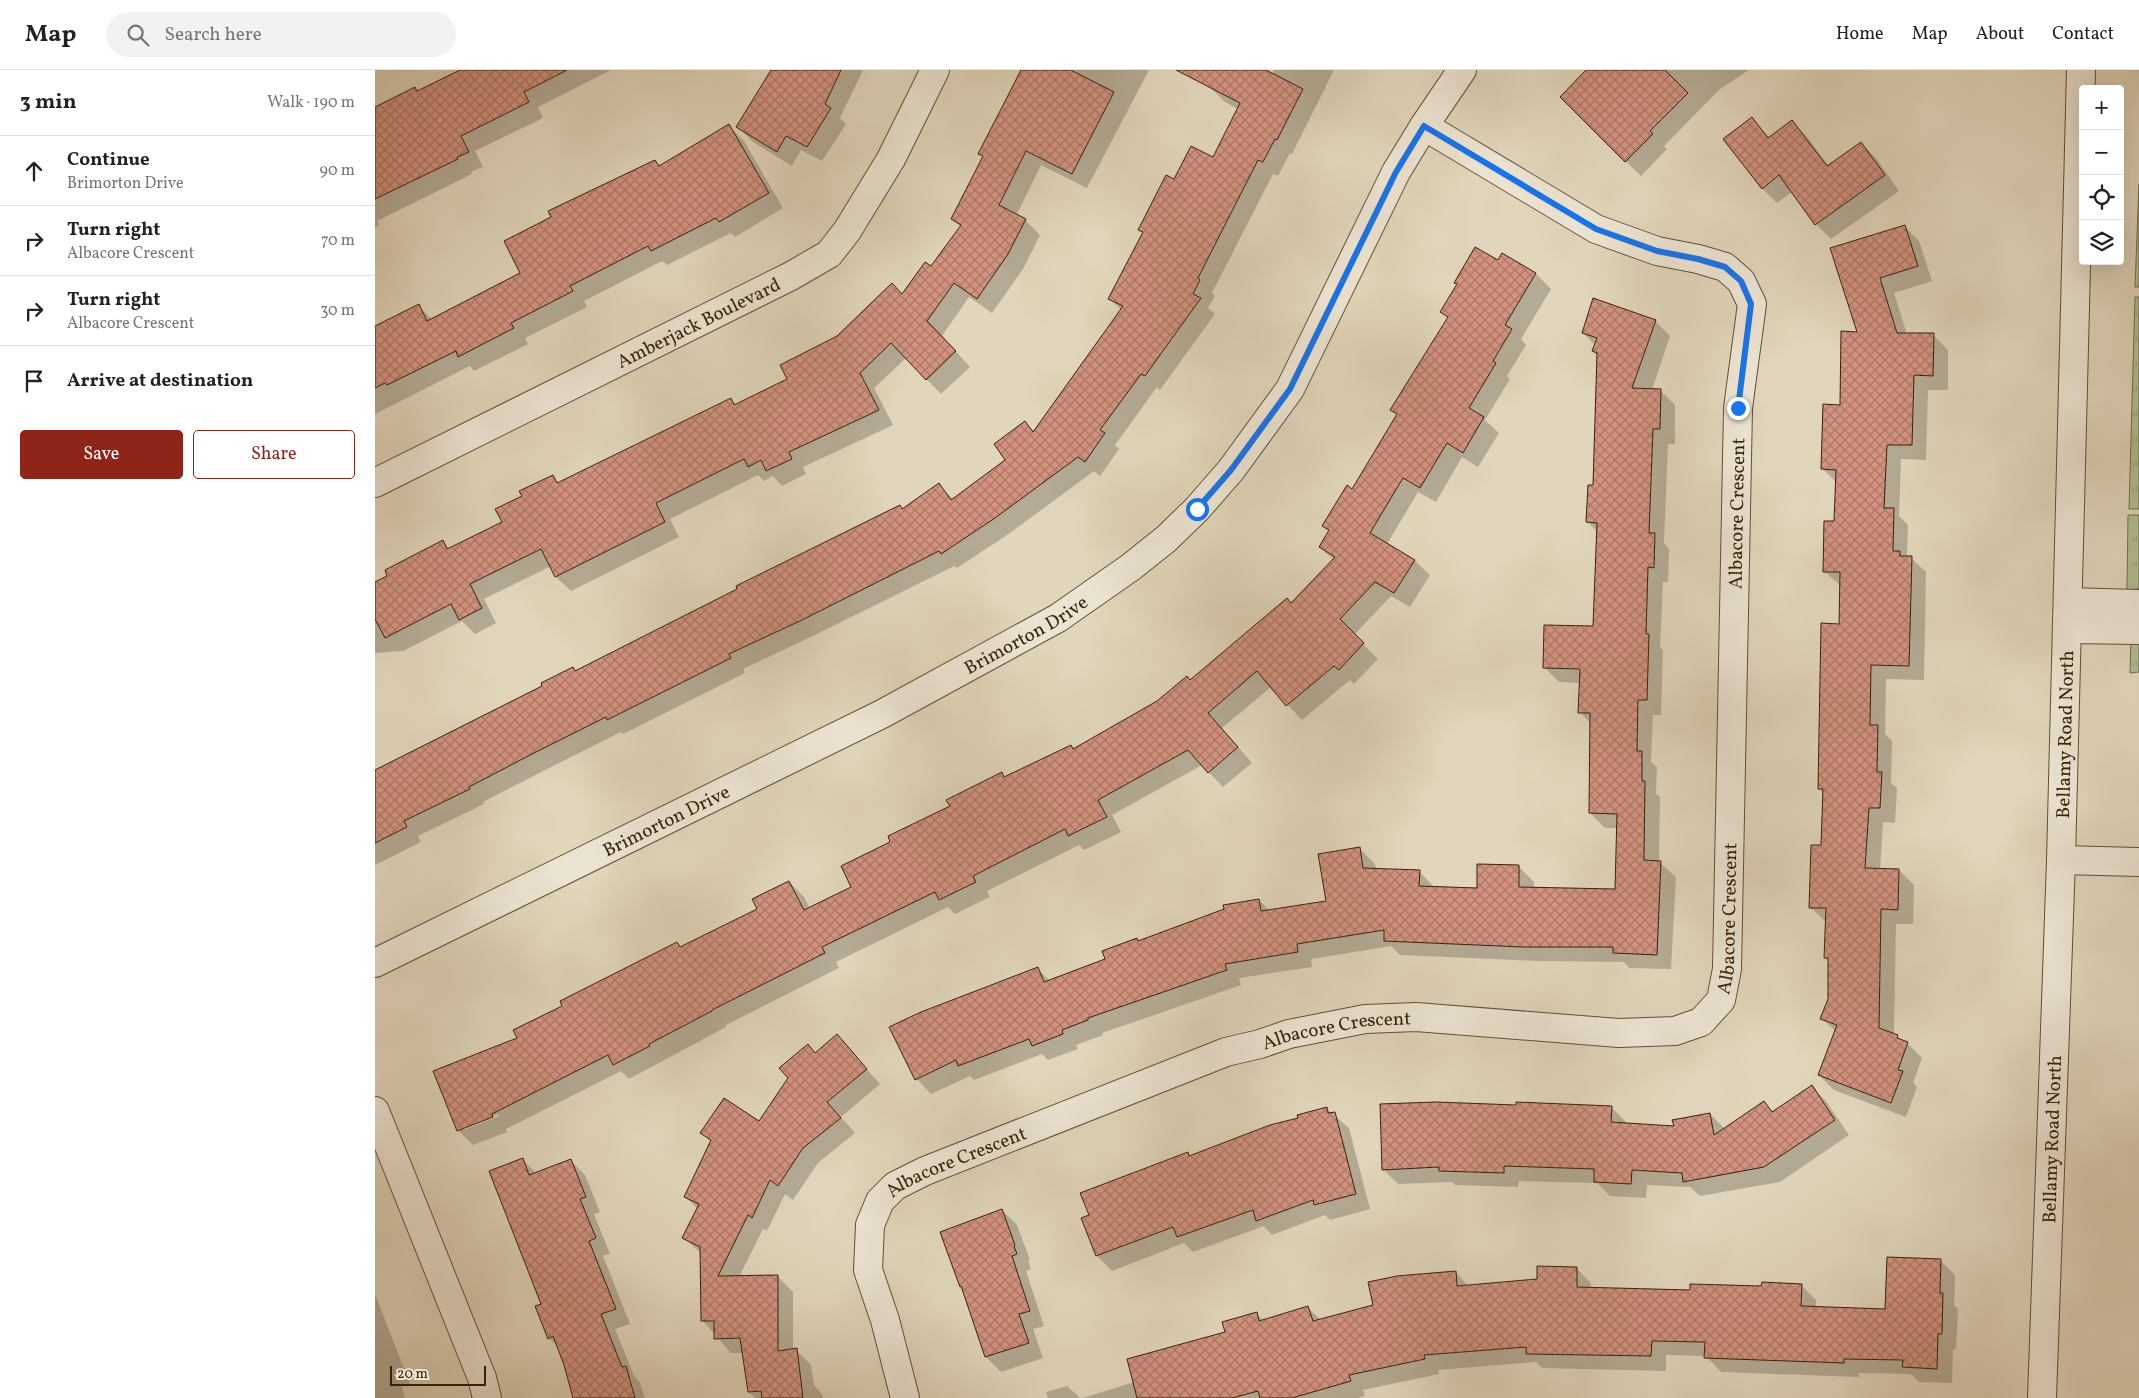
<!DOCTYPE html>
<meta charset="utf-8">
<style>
body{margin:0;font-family:Vollkorn,serif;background:#f2f2f2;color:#222}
.controls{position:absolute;right:15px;top:15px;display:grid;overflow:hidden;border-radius:5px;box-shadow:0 5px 20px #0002}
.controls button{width:45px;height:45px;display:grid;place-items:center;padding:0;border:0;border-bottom:1px solid #e0e0e0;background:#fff;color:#222;font:25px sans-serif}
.scale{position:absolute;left:15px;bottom:12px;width:96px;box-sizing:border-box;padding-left:5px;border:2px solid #372306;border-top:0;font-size:14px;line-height:18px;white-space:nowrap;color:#372306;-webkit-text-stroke:4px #ece4d3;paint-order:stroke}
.stop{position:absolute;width:15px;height:15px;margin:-11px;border:4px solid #1a73e8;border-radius:50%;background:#fff}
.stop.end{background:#1a73e8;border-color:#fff;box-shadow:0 1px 5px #0008}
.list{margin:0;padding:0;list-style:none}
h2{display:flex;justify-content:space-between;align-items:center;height:65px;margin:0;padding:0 20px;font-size:21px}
h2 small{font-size:16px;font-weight:400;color:#767676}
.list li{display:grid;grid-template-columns:32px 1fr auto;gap:15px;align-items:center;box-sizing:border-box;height:70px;padding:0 20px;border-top:1px solid #e0e0e0}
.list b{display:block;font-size:19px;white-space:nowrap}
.list p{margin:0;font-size:16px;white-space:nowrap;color:#767676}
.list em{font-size:16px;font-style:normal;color:#767676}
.actions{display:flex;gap:10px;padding:15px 20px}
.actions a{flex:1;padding:11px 0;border:1px solid #8f2418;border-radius:5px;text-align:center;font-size:18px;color:#8f2418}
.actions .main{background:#8f2418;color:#fff}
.icon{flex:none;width:28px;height:28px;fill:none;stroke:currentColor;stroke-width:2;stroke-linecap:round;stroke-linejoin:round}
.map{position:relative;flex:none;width:1764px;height:1328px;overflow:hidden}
header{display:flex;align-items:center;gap:30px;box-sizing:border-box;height:70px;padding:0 25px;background:#fff;border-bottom:1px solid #e0e0e0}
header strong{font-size:24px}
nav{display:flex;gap:28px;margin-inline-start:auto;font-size:18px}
.search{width:350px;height:45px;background:#f2f2f2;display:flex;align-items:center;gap:12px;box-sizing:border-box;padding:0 18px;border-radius:28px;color:#767676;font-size:19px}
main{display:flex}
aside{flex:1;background:#fff}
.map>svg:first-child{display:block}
.grass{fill:url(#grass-tufts);stroke:#74704c}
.shadow{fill:#0003;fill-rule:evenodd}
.building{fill:url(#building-cross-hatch);stroke:#372306}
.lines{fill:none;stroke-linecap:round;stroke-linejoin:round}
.minor-casing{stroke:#625033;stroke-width:30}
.minor{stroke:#ece4d3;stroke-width:28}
.route{stroke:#1a73e8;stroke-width:6}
.labels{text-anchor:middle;stroke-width:4;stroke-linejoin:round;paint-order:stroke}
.street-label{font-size:19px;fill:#372306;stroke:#ece4d3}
</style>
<header>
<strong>Map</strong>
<div class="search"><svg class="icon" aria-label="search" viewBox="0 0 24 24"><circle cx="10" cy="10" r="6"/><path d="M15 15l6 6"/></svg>Search here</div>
<nav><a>Home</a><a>Map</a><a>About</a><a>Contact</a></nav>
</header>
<main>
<aside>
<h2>3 min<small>Walk · 190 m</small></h2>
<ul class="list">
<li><svg class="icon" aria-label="ahead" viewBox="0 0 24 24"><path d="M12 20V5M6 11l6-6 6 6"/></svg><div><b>Continue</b><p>Brimorton Drive</p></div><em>90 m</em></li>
<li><svg class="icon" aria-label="right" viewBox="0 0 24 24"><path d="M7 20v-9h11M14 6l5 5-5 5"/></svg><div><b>Turn right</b><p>Albacore Crescent</p></div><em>70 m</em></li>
<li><svg class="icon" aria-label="right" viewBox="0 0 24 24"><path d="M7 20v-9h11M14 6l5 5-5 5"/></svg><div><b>Turn right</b><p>Albacore Crescent</p></div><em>30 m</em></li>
<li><svg class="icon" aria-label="arrive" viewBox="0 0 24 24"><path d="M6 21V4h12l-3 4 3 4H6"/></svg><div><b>Arrive at destination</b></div></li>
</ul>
<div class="actions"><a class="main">Save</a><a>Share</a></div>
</aside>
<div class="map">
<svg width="1764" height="1328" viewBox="0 0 1764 1328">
<defs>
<pattern id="grass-tufts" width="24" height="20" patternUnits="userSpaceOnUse" patternTransform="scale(1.25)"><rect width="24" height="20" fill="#b0be92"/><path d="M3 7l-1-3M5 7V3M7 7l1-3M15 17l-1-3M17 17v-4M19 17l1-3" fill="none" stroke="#98a37c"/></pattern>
<pattern id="building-cross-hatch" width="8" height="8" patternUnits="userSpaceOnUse" patternTransform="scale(1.25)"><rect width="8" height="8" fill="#d39380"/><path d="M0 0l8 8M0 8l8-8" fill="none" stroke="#ac7867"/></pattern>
</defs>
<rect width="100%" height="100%" fill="#e1d5bb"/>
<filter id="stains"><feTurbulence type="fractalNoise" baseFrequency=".004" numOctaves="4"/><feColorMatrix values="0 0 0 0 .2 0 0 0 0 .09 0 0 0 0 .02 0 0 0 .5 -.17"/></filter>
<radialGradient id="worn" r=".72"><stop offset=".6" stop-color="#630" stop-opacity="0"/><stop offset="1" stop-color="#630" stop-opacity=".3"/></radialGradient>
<g class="grass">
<polygon points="1764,114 1764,217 1760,217"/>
<polygon points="1760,227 1764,227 1764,439 1754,439"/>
<polygon points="1753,445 1764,445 1764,519 1752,520"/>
<polygon points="1756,567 1764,567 1764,602 1755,603"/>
</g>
<g class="shadow">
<polygon points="88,0 236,0 163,37 168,48 100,81 108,97 96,102 97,104 2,151 4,155 0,157 0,40 40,19 43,22"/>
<polygon points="408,0 488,0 465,48 471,54 447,91 426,80 417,96 378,72 363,57"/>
<polygon points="647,0 774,0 712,118 666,95 641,146 650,150 665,165 648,199 617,243 594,227 567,266 595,297 566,324 531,288 499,318 518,355 428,397 431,404 407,416 398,406 389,411 383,405 295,449 304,467 196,521 181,507 176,496 109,529 121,553 100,564 87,551 28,581 0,583 0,513 68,472 75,479 129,453 148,426 177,407 184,413 356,329 362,335 414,310 463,267 527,225 557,198 586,157 577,149 609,88 605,84"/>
<polygon points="844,0 888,0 897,5 899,0 959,0 917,84 915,83 903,106 898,104 837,223 840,226 833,238 840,244 785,320 782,317 740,375 744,379 725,406 719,401 635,463 582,498 579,496 442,564 368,599 370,603 248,664 246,662 174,698 108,732 109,734 43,766 46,772 0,795 0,701 169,616 198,599 201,602 525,436 528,440 564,415 579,430 632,391 650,353 660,362 746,240 735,229 769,163 765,160 799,111 838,89 863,39 850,32 835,17"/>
<polygon points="1227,0 1374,0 1345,19 1289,76 1292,79 1266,106 1186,27"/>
<polygon points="1376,48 1395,68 1417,51 1431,66 1454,96 1486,73 1501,88 1524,121 1456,169 1441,154 1417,122 1402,133 1388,119 1350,70"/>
<polygon points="354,56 369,71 408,138 360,167 356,163 292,195 287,191 209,231 212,237 150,268 153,274 99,301 95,296 0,344 0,258 43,236 57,249 146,204 280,91 285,96"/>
<polygon points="1529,156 1544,171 1557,211 1519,223 1532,264 1558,265 1573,280 1573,320 1553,320 1551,390 1526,389 1524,446 1533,455 1532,487 1536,488 1551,502 1549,610 1511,609 1510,664 1517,671 1516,713 1522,718 1520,753 1508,752 1505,800 1524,800 1539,815 1538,854 1521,854 1519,965 1532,973 1547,988 1538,1013 1542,1017 1531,1047 1459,1020 1444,1005 1461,962 1447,948 1454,929 1455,892 1450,888 1451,852 1435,837 1447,777 1449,724 1444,719 1465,555 1466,516 1449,501 1460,452 1462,413 1448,399 1466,336 1484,263 1457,179"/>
<path d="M1127,185L1161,204L1176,219L1146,269L1151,275L1132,306L1135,309L1110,350L1124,363L1103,397L1087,387L1061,432L1043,422L1012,474L1040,491L1055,505L1035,537L1016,526L979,565L1003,589L979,614L975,610L927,650L896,617L847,658L877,693L848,717L827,695L737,745L746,762L709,780L704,775L612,821L615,827L580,844L573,837L461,892L464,898L351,955V957L254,1009L246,1001L131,1059L132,1062L98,1075L83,1060L144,968L189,937L302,874L306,878L384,839L414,812L429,827L435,839L478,818L517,772L627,704L631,708L696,676L699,679L782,632L815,611L916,534L959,490L945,477L955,462L949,456L978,420L1023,346L1016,339L1073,248L1067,242L1123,192ZM123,1044L124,1046L89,1060V1057Z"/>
<polygon points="1280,251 1295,266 1277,320 1285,320 1300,335 1300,374 1293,374 1289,473 1294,479 1293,512 1288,512 1285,577 1288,580 1286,645 1278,645 1276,692 1282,697 1281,724 1285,727 1284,792 1301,807 1296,899 1254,898 1249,892 1164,891 1025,885 1016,876 936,889 937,897 864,908 866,915 727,963 728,965 701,975 703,979 673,990 667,984 599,1010 595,1006 556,1024 542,1009 663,899 675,911 732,890 764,872 884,830 895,841 952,832 985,779 1000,794 1001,799 1044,801 1059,817 1103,819 1144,797 1159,812 1159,818 1241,820 1243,758 1230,758 1215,743 1216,654 1205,642 1206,613 1184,612 1169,597 1220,557 1223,462 1212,452 1220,416 1223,286 1218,281 1220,275 1208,263"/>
<polygon points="462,966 505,1014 466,1047 480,1063 443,1093 418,1130 410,1124 392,1161 388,1159 364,1207 403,1207 418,1222 418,1280 421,1280 436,1295 439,1315 447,1324 448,1328 380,1328 374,1322 369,1283 356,1283 328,1251 327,1184 309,1168 323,1139 310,1127 337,1073 327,1063 384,1053 414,1008 433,975 441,984"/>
<polygon points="1436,1016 1451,1031 1474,1065 1405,1112 1325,1126 1315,1117 1272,1115 1271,1128 1235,1126 1222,1113 1144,1111 1143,1117 1080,1115 1077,1112 1023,1114 1008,1099 1142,1036 1236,1037 1251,1052 1251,1055 1300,1058 1335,1044 1350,1059 1389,1033 1398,1042"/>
<polygon points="951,1038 974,1058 995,1139 955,1150 950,1145 897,1165 889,1156 818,1182 809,1173 737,1201 722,1186 812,1083 816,1087"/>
<polygon points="148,1090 161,1103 195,1090 210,1105 225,1142 219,1144 235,1184 228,1186 255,1254 240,1259 259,1306 265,1313 270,1328 200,1328 184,1278 174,1268"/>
<polygon points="627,1140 642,1155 655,1190 653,1191 656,1199 651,1201 669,1256 658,1259 668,1288 626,1302 611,1287 589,1219"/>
<polygon points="1565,1190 1580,1205 1579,1235 1583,1239 1581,1279 1578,1279 1577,1313 1544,1312 1536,1304 1484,1303 1484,1307 1346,1302 1331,1286 1291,1285 1291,1301 1167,1298 1161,1292 1063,1300 1064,1304 988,1320 990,1326 983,1328 708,1328 759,1312 851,1262 881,1243 889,1251 933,1238 946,1250 999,1236 1080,1202 1094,1216 1163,1210 1201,1198 1216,1213 1216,1219 1316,1221 1426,1215 1441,1230 1441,1238 1511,1240"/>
<polygon points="0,1224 35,1314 27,1317 30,1328 0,1328"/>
<polygon points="692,1316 705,1328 673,1328 671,1322"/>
</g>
<g class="building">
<polygon points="85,0 192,0 149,22 154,32 86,66 94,82 82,87 83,89 0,129 0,37 40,17 42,21"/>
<polygon points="396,0 466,0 450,34 456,38 432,77 411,66 402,82 361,57"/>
<polygon points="646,0 696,0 739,22 697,104 651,81 624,135 651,149 633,184 602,229 579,213 552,251 581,281 551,310 516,273 485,303 504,340 414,382 417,389 391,401 386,390 373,397 369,389 281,433 290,452 180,507 166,479 95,514 107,538 84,550 76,534 10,568 0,549 0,512 12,506 10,500 68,470 72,479 127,452 120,439 147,426 144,421 178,405 182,413 356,328 359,335 412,309 405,295 462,266 517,213 527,224 550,192 556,196 586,155 576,149 608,86 603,84"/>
<polygon points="801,0 891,0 928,19 902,70 900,69 888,92 883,90 823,208 825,210 818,224 826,228 770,306 766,304 725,360 730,363 710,392 703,387 620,448 566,484 564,481 427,550 354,584 356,588 232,650 231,647 159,683 94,717 95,719 29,751 32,757 0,773 0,700 167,616 166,613 198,597 200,601 362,519 361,516 525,435 527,439 564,413 576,430 630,390 619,374 650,351 658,362 748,236 733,229 768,162 763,160 791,105 799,109 816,76 838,87 865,33"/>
<polygon points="1211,0 1290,0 1313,23 1275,61 1278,64 1250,92 1185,27"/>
<polygon points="1377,47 1393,68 1417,50 1452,96 1486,72 1510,105 1440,155 1404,105 1387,119 1348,69"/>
<polygon points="354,54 394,123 344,152 341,148 276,181 273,176 195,216 198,221 136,253 139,258 83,287 81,281 12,315 10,313 0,318 0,256 44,234 52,251 145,203 129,171 176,147 173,141 280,90 284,96"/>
<polygon points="1530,155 1543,196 1505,208 1522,263 1559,263 1558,306 1539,305 1537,375 1512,375 1509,438 1519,438 1518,481 1525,481 1525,486 1537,486 1534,596 1496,595 1495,655 1503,655 1502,702 1507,702 1505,738 1494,738 1490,798 1524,799 1523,840 1506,839 1504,958 1523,965 1522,968 1533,972 1523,1000 1528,1001 1516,1033 1443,1005 1462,955 1445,949 1453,929 1453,888 1449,888 1451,838 1434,838 1436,775 1446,775 1448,719 1443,719 1446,553 1464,554 1465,502 1448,502 1449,451 1459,451 1461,400 1446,399 1448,334 1465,335 1466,261 1482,262 1455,178"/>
<polygon points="1100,177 1123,190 1127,183 1161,203 1130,255 1137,259 1118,291 1121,293 1094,338 1109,347 1088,383 1072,373 1045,418 1028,408 995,463 1040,490 1019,523 1000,512 965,549 989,573 964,600 959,596 911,636 882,601 833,643 863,677 833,703 813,680 723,730 732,747 693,766 690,759 598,806 601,812 564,830 560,822 447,877 450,883 337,940 337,941 274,974 275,976 238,995 233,985 117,1044 118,1047 82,1061 58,1001 142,968 138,960 187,936 185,931 302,872 305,877 382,839 377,829 414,811 429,840 476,817 466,796 515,772 513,766 575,736 571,730 627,702 629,707 696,675 698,679 782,631 812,606 815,610 912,528 916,533 960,487 944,477 954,460 947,456 972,415 977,419 1022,344 1015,340 1073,247 1065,242 1082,214 1079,213"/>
<polygon points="1218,228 1281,250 1257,318 1286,319 1285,359 1278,359 1274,463 1280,463 1279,498 1273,497 1271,564 1274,564 1272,630 1263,630 1262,681 1267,681 1267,711 1270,711 1269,790 1286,791 1282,885 1238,883 1238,877 1148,877 1009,871 1009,860 922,874 923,882 850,894 852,900 713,948 713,950 687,960 688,964 657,976 654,969 583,996 581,990 540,1010 514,957 546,942 663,897 669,912 730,889 727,881 762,868 763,871 849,839 848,835 884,829 886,841 951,831 943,784 985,777 988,798 1045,800 1044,816 1102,818 1102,794 1144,795 1144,817 1240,819 1242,744 1214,743 1215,643 1203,643 1205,599 1168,598 1169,555 1218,556 1222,453 1211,452 1213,415 1218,415 1222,283 1217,281 1222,268 1207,263"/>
<polygon points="462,964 492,999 452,1032 466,1048 428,1078 403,1116 395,1110 377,1148 373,1145 343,1206 403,1205 403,1281 422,1278 428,1328 387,1328 386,1321 373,1322 365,1268 339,1269 339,1251 326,1251 325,1177 307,1168 324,1134 309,1127 336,1070 325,1063 349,1028 384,1051 413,1008 404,998 433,974 440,983"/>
<polygon points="1437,1015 1460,1050 1389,1097 1308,1112 1307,1103 1257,1100 1256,1114 1219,1112 1219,1099 1129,1096 1129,1103 1064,1101 1064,1097 1007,1100 1005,1034 1061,1032 1141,1035 1141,1032 1237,1036 1236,1052 1299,1056 1297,1050 1335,1043 1339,1065 1389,1031 1397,1042"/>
<polygon points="952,1037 953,1043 960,1042 981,1124 939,1135 938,1130 881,1151 878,1140 802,1167 798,1157 721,1186 706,1148 714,1145 705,1123 813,1082 814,1086 895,1055 923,1048 922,1045"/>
<polygon points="148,1088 154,1105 196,1089 211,1127 205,1129 221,1168 214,1171 241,1239 226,1244 247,1297 251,1296 260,1328 198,1328 189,1295 178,1266 173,1269 160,1236 166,1234 114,1101"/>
<polygon points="627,1139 640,1175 639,1176 642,1184 637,1186 655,1241 644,1244 654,1273 610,1287 586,1216 585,1217 565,1162"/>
<polygon points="1512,1187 1566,1189 1565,1223 1568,1223 1567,1264 1563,1264 1562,1299 1527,1297 1528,1290 1469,1289 1469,1293 1329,1288 1330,1272 1277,1271 1276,1286 1151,1284 1151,1277 1049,1285 1050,1289 974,1305 976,1311 917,1328 885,1328 883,1321 857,1328 762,1328 752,1289 850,1262 847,1252 882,1242 884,1251 933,1236 938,1251 998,1235 993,1212 1022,1206 1081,1201 1082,1216 1162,1209 1162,1196 1202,1197 1202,1217 1315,1220 1315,1214 1386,1216 1387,1212 1427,1214 1426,1236 1510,1239"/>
</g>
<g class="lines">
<defs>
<g id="minor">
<path id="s1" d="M0,413L416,206L454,184L472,161L516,89L560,0"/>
<polyline points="1693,532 1764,534"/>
<polyline points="1692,559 1764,560"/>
<polyline points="1686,790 1764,792"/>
<path id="s2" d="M0,893L507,644L683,548L756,497L791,469L822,439L856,400L915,319L1021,102L1049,56L1087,0"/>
<polyline points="0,1041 107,1308 112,1328"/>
<path id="s3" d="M530,1328L510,1250L493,1200L495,1155L505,1131L520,1116L550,1101L851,982L885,974L914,964L990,949L1041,947L1244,963L1300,961L1326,952L1346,930L1352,899L1363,338L1377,234L1366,211L1350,197L1323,189L1282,181L1221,159L1049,56"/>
<path id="s4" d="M1667,1328L1686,790L1706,0"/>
</g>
</defs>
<use href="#minor" class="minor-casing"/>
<use href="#minor" class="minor"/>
</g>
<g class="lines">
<polyline class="route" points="822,439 856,400 915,319 1021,102 1049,56 1221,159 1282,181 1323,189 1350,197 1366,211 1376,234 1363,338"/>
</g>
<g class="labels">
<g class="street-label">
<text dy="7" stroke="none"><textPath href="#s1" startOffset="361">Amberjack Boulevard</textPath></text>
<text dy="7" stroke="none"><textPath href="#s3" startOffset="1581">Albacore Crescent</textPath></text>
<text dy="7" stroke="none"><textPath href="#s2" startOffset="729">Brimorton Drive</textPath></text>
<text dy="7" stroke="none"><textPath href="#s4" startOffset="664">Bellamy Road North</textPath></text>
<text dy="7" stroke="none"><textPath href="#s2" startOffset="324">Brimorton Drive</textPath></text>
<text dy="7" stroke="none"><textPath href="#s3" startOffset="1176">Albacore Crescent</textPath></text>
<text dy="7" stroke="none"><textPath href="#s3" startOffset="696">Albacore Crescent</textPath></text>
<text dy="7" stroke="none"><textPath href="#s4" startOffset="259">Bellamy Road North</textPath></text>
<text dy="7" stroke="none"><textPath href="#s3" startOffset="291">Albacore Crescent</textPath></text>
</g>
</g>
<rect width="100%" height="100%" filter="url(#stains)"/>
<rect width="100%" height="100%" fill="url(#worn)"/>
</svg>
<div class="controls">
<button>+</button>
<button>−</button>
<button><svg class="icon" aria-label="locate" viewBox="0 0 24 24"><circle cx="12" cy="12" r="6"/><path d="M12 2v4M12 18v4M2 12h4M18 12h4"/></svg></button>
<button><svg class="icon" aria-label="layers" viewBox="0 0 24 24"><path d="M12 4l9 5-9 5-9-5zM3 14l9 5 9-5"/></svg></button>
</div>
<div class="scale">20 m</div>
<div class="stop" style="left:822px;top:439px"></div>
<div class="stop end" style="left:1363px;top:338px"></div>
</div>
</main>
